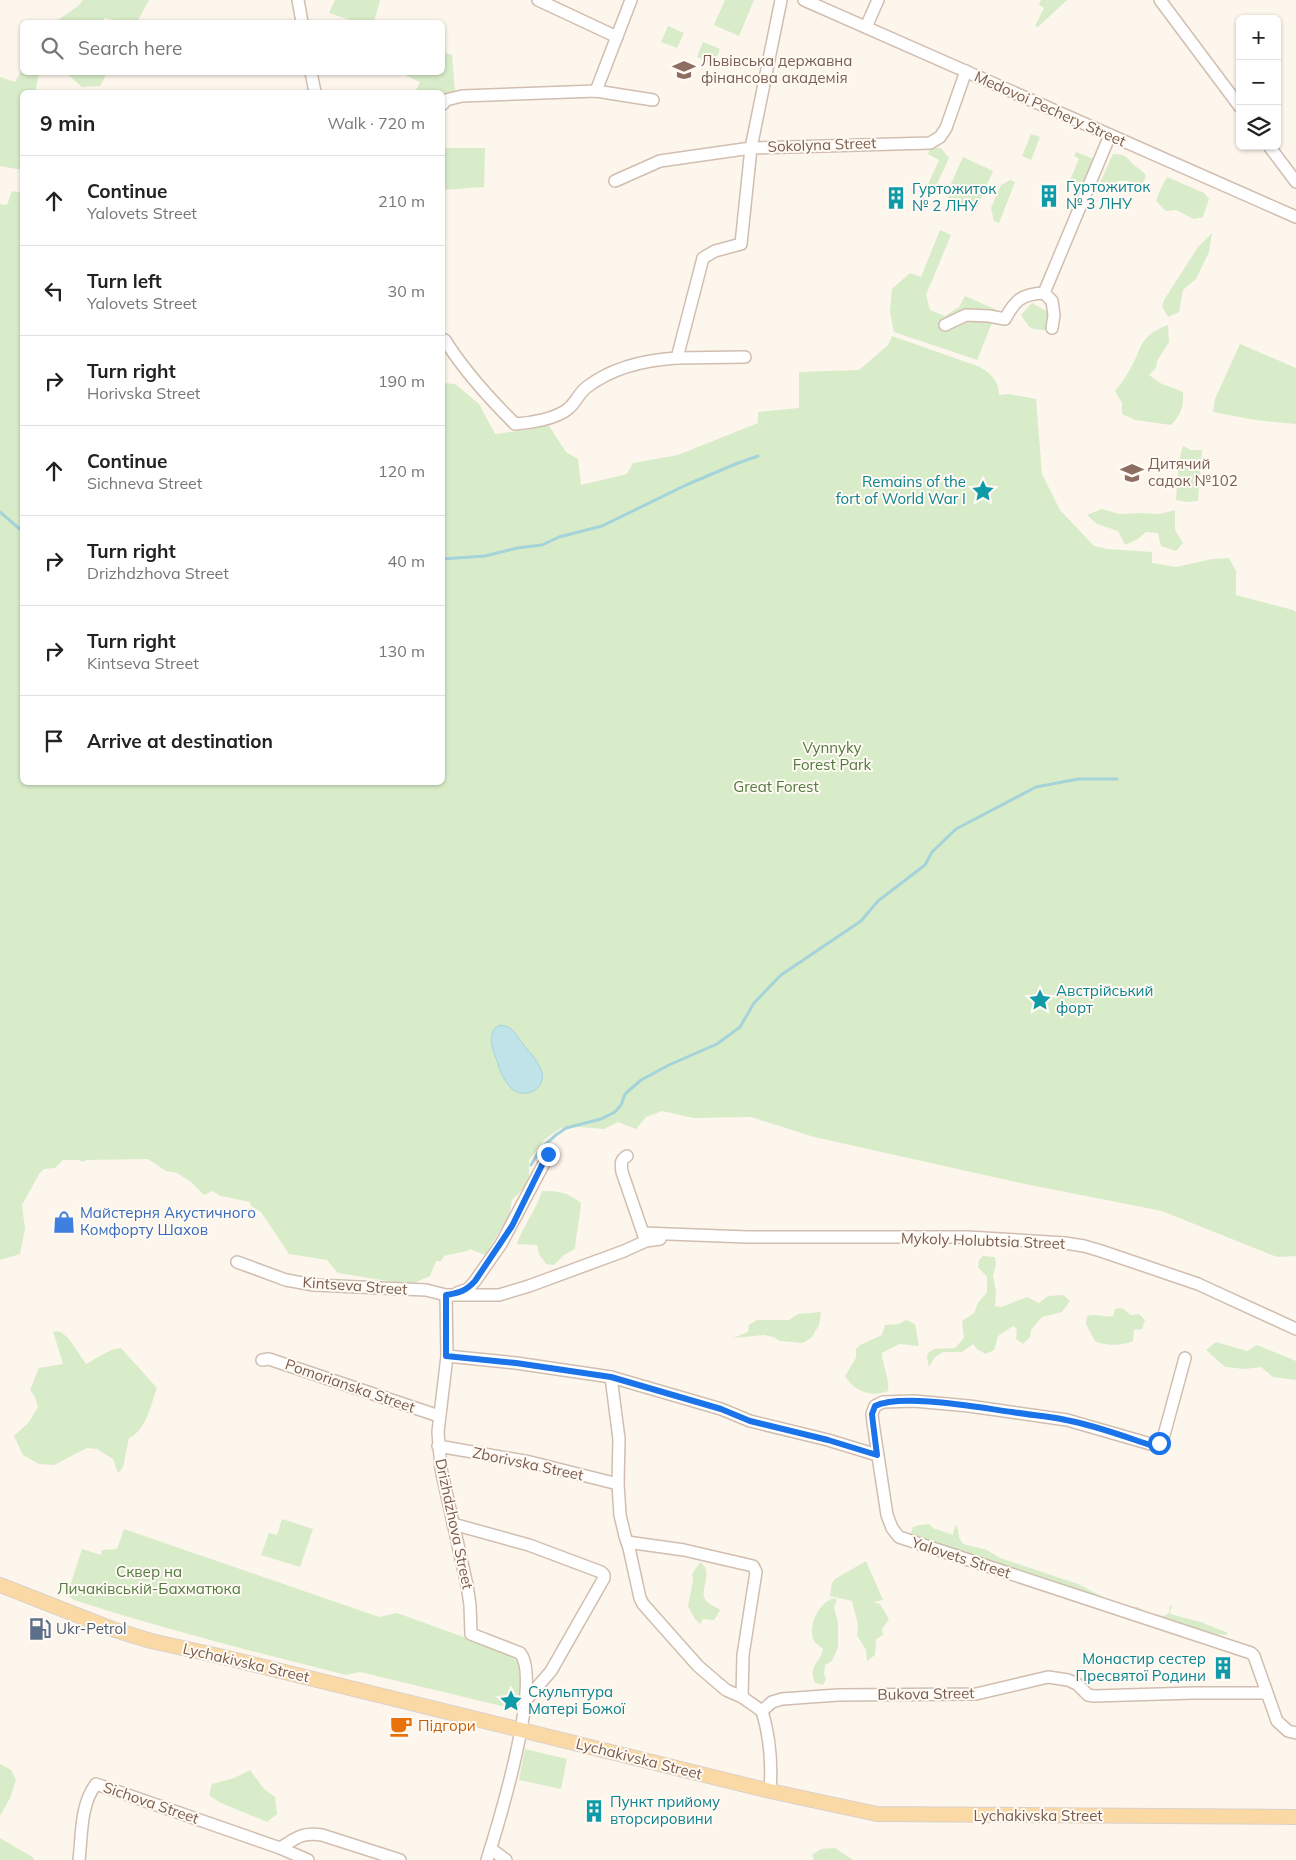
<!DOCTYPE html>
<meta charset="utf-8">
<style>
body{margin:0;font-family:Mulish,sans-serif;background:#f6f6f6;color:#222}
.controls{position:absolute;right:15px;top:15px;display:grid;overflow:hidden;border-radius:8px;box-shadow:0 1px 4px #0004}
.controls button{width:45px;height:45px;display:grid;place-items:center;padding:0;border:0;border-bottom:1px solid #e0e0e0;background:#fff;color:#222;font:25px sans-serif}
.stop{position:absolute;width:15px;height:15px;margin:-11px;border:4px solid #1a73e8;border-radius:50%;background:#fff}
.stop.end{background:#1a73e8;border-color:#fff;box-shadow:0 1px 5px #0008}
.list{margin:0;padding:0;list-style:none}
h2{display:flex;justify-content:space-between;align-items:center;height:65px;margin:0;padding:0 20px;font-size:21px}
h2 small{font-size:16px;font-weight:400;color:#767676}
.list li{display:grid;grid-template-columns:32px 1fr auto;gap:15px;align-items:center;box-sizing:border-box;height:90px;padding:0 20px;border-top:1px solid #e0e0e0}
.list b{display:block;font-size:19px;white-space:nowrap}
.list p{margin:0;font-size:16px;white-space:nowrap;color:#767676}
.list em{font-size:16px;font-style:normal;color:#767676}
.icon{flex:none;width:28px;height:28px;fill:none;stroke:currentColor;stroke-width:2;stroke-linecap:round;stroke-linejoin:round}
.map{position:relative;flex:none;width:1296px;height:1860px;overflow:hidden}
.search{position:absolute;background:#fff;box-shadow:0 1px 4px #0004;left:20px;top:20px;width:425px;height:55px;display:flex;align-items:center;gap:12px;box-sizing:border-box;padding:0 18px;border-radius:8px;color:#767676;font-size:19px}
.panel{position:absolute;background:#fff;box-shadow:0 1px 4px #0004;left:20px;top:90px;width:425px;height:695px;border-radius:8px}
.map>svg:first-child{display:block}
.green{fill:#d8ecc9}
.water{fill:#bfe3e8;stroke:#a5d3da}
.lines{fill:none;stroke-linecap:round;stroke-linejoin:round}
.stream{stroke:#a5d3da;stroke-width:3}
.minor-casing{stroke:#d1beb0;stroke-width:14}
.major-casing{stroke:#dad1cd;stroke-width:16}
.minor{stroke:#fff;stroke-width:11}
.major{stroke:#fbd9a5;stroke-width:14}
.route{stroke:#1a73e8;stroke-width:6}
.labels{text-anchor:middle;stroke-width:4;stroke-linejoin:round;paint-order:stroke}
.education-label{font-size:15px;fill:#785e54;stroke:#fffaf3;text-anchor:start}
.street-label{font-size:15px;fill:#7a5c4d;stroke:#fffaf3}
.culture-label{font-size:15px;fill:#0d838f;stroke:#fffaf3;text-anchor:start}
.park-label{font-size:15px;fill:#537a41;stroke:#fffaf3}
.shop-label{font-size:15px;fill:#366cbe;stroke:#fffaf3;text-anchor:start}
.service-label{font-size:15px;fill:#4e5e75;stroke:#fffaf3;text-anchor:start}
.food-label{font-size:15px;fill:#c56008;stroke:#fffaf3;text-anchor:start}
</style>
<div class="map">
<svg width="1296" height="1860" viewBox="0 0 1296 1860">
<rect width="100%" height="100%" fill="#fdf6ec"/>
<g class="green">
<polygon points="83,0 149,0 137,22 126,22 105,18 100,22 55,22 78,6"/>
<polygon points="335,0 380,0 374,22 356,22 329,13"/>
<polygon points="725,0 754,0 739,36 714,25"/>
<polygon points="1041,0 1067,0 1038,27 1035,26 1044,8 1039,5"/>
<polygon points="668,26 684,33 677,48 661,42"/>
<polygon points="703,42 720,49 714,64 697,57"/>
<polygon points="443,52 452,55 455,92 443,97 442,92 415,92 420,82 405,75 406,73 442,72"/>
<polygon points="22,69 22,72 39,73 35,92 22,92 22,170 0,166 0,77 15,82"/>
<polygon points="66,73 107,73 100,86 82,87"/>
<polygon points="1031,134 1040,137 1031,160 1022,156"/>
<polygon points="931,147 941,148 949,158 936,186 931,187 928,184 939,160 928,154"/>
<polygon points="443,148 485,148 484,187 443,190"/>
<polygon points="1076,152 1096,160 1087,181 1080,183 1070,180 1079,159 1074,156"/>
<path d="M1113,154C1125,154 1126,157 1134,165C1139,169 1142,170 1146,176L1141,189L1128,181H1118L1113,186L1109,183L1099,185Z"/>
<polygon points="963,157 993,171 975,212 950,201 947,193"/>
<polygon points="1167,177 1204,193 1209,199 1203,217 1194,219 1176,210 1166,211 1156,201 1160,190"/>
<polygon points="1010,180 1015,182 999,223 994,221 991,208 1001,185"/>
<path d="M12,191L22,193V782H442L443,383L455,384L479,404L495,434L533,429L547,423L566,452L578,459L581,485L627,474L633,463L678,455L758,423V412L799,408V372L859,370L888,345L892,336L980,367C991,374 999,381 999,395L1009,394L1036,399L1042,474L1060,510L1094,546L1107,549L1152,552V563L1176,567L1212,559L1229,558L1236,571V595L1293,610L1296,612V1256L1277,1257L1162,1211L1020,1183L814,1137L751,1117L694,1118L662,1111L646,1117L636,1129L618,1122L604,1129L579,1127L561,1128L544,1140L529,1160V1181C523,1188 519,1194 512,1200L509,1216L485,1255L470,1249L467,1251L444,1256L441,1261H436L430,1276L414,1283L394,1282L338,1273L327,1260L289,1254L261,1212L251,1206L250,1202L221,1196L212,1191L204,1195L191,1182L177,1173L166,1171L148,1159L87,1160L82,1162L79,1160H63L55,1168L44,1169L39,1174L22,1205L25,1229L20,1254L0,1260V204L7,205Z"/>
<polygon points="940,230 951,235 926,295 930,310 945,316 959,307 965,296 997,310 977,360 894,332 890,312 892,289 910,273 921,277"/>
<polygon points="1212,233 1209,252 1196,279 1183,290 1179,312 1168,317 1162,306 1164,300 1198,247"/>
<path d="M1032,303L1048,312L1047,330C1030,330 1030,329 1021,315Z"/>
<path d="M1168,325L1169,342L1157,361L1156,368L1149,375L1160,383L1183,392C1184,406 1181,415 1171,425L1135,420L1122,414V403L1115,391C1120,385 1125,378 1129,371C1143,348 1138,336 1168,325Z"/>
<polygon points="1240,344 1296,368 1296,424 1255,420 1213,412 1215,399"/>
<polygon points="1183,446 1191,450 1202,450 1198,501 1187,502 1176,500 1179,461"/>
<polygon points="1102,509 1119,514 1139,513 1159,514 1175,510 1175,530 1183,543 1176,551 1161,546 1158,533 1146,532 1138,539 1125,545 1118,531 1097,524 1087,515"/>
<path d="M542,1191C559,1191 567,1192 581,1203C580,1219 576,1233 575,1249L564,1255L554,1265L546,1264L539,1254L537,1245L517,1244C523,1225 536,1211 542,1191Z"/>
<polygon points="983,1256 995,1257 996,1264 993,1276 996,1292 995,1306 1001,1307 1027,1297 1039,1303 1048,1296 1063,1295 1070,1301 1062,1312 1042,1317 1031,1330 1030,1337 1023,1344 1016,1339 1017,1329 1013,1326 998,1336 994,1350 986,1354 978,1350 973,1344 962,1352 943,1352 935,1357 929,1367 927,1357 928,1353 934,1349 955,1348 964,1338 962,1321 974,1313 978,1303 987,1292 987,1277 978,1267 979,1260"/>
<path d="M1122,1308L1131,1315L1139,1314L1145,1320L1142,1329L1134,1330L1133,1341C1123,1346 1104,1346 1095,1341L1086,1324L1087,1316C1098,1313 1103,1318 1113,1316L1115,1309Z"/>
<polygon points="821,1312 819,1325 812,1337 803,1343 780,1341 773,1337 764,1335 733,1338 748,1332 749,1325 757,1320 789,1320 798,1314"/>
<path d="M906,1320L915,1324L919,1346L899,1344L882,1353C882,1366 890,1378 888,1391C871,1398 854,1391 845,1376L856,1358V1349L860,1345L882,1335L885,1325L899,1324Z"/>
<path d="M53,1331L61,1332L69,1339L86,1364C98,1358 108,1349 121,1348L157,1388C151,1404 146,1431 129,1438L123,1467L118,1473L113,1459L97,1449L87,1448L54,1465L39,1464L23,1455L14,1436L29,1422L38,1407L35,1397L30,1390L39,1368L63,1364Z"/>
<polygon points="1216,1342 1247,1351 1257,1345 1296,1361 1296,1380 1273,1377 1261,1367 1245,1369 1225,1367 1206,1350"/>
<polygon points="282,1519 313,1529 300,1567 261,1555 269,1533 277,1535"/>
<polygon points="929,1524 933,1528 953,1535 954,1529 957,1525 959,1537 963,1544 987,1550 1000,1558 1078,1584 1123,1607 1138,1607 1145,1612 1164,1616 1169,1613 1170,1605 1172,1605 1170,1614 1201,1622 1228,1633 1226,1635 1179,1630 1171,1623 1148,1619 1093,1601 914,1538 911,1533 913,1527 920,1525"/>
<path d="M124,1529L379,1617L397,1613L505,1652C510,1655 515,1658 518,1662C523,1672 520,1700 518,1710L360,1672L346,1675C254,1652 164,1629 74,1600L67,1595L82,1549L101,1555L102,1550L117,1549Z"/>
<path d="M866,1561L883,1600L873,1602L880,1604L889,1619L882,1629L883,1635L876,1639L875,1655L867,1661L866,1650L857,1635C860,1623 854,1613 852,1601L830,1596L832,1583L835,1579Z"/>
<path d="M700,1562C713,1571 702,1585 704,1597C706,1604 715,1606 720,1610L714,1620L703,1619L700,1624L695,1619L688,1606L693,1581L692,1574Z"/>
<path d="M834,1598L837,1600L834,1607L838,1623V1647L832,1661L825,1665L824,1674L826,1679L823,1685L815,1683C808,1665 820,1664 823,1649C820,1646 816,1644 814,1641C807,1626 819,1602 834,1598Z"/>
<polygon points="525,1749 567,1759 561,1789 519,1780"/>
<polygon points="0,1764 11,1770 16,1780 10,1798 0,1816"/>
<polygon points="250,1770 264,1789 275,1797 277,1814 267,1822 219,1802 209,1795 212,1784 234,1778"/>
<polygon points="0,1838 34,1858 33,1860 0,1860"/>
<polygon points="835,1848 853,1860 814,1860 812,1855 821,1849"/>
</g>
<path class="water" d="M500,1025C513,1026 516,1035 523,1044C530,1053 539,1061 542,1073C546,1090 523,1100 511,1088C505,1082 500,1072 498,1064C494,1052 487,1039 495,1028Z"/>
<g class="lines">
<g class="stream">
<polyline points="0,512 22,531"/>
<polyline points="442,559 485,556 517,548 542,545 559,537 602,526 686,485 738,463 758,456"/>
<polyline points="531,1165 541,1148 556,1135 566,1128 601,1119 615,1112 621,1105 625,1094 641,1080 669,1065 717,1044 740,1027 754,1003 781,975 861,921 878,901 925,865 932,852 956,829 1036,787 1078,779 1117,779"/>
</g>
<defs>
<g id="minor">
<polyline points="298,0 302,22"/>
<polyline points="538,0 617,37"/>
<polyline points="804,0 1296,217"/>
<polyline points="1160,0 1240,107"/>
<polyline points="866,27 878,0"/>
<polyline points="311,72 315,92"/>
<polyline points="596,91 631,0"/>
<polyline points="443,104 446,100 462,96 596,91 653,100"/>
<polyline points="1269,146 1296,182"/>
<polyline points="615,181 660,161 751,148 781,0"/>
<path d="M945,325L966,315L989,316L1005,319C1015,300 1022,294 1044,293"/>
<polyline points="1052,328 1054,315 1052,301 1044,293 1110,135"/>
<path d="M445,340C464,371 489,398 515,424C530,423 557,419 569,408C576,402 579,393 587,387C613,367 644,360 677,358L703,258L715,251L741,244L751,148L930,143L940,137L946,128L966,71"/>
<polyline points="677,358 745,357"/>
<path d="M627,1156C620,1160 621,1164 622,1172L645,1239"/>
<polyline points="643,1233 747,1237 967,1237 1065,1243 1084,1246 1101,1251 1198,1284 1296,1329"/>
<polyline points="237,1262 286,1280 314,1285 426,1290 446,1295 499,1295 529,1286 624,1251 646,1241 660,1239"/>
<polyline points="457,1293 468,1289 475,1281 501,1244 549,1154"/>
<path d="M446,1295L447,1356L438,1432L441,1469L467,1585L470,1605L471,1634L520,1653C543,1679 498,1825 487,1860"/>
<polyline points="447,1356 516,1363 611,1377 721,1409 750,1421 828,1440 877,1455"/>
<polyline points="1185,1358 1164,1435 1162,1440 1154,1445 1067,1420 969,1406 914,1401 883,1402 875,1406 872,1414 873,1423 887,1515 892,1528 899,1537 1251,1653 1254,1656 1277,1721 1288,1731 1296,1733"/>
<polyline points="262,1360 269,1359 439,1416"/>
<polyline points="611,1377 619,1439 618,1484 620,1515 625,1536 629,1548 640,1598 643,1604 698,1666 726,1690 742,1697 762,1711 772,1702 782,1699 838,1695 976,1694 1048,1677 1068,1680 1077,1684 1088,1695 1094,1696 1193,1693 1266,1693"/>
<polyline points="438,1446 530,1462 618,1484"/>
<polyline points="453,1524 529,1545 601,1572 604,1575 604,1578 551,1671 526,1700"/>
<polyline points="627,1542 684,1550 753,1566 756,1572 743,1655 742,1697"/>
<path d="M762,1711C770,1737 772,1764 770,1791"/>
<path d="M280,1848C297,1838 301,1832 322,1835L400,1860"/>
<polyline points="491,1849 506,1860"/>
<path d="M79,1860C82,1835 80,1805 96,1784L280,1848L308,1860"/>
</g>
<polyline id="major" points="0,1585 115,1630 151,1641 219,1656 770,1791 877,1814 1296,1817"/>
</defs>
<use href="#minor" class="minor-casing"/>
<use href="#major" class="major-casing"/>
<use href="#minor" class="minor"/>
<use href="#major" class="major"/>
</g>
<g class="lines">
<path class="route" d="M548,1154L542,1165L512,1226L475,1281C466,1291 459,1293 446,1295V1356L516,1363L611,1377L721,1409L750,1421L828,1440L877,1455L873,1423L872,1414L875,1406C902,1393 981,1408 1012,1412C1030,1415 1048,1416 1066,1420C1094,1425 1123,1436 1150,1445L1159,1443"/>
</g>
<defs>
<symbol id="university-bare" viewBox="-9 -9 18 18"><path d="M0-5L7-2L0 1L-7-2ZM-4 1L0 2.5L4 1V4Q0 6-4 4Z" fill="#8d6e63" stroke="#fffaf3" stroke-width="2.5" paint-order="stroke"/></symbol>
<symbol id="building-bare" viewBox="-9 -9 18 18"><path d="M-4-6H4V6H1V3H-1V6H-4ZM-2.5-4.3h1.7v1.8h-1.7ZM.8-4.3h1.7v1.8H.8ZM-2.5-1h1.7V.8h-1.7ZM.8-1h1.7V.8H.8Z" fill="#0f9aa8" stroke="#fffaf3" stroke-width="2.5" paint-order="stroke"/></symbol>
<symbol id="school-bare" viewBox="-9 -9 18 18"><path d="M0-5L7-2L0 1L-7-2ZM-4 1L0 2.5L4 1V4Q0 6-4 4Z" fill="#8d6e63" stroke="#fffaf3" stroke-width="2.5" paint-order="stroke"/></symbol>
<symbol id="sight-bare" viewBox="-9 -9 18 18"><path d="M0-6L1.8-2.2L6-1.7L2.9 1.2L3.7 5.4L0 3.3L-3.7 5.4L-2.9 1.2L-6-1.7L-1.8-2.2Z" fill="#0f9aa8" stroke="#fffaf3" stroke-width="2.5" paint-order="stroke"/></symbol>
<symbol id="shop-bare" viewBox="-9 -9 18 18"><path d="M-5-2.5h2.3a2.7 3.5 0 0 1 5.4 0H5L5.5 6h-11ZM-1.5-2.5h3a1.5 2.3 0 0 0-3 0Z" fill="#3f7fe0" stroke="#fffaf3" stroke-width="2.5" paint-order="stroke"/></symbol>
<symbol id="fuel-bare" viewBox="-9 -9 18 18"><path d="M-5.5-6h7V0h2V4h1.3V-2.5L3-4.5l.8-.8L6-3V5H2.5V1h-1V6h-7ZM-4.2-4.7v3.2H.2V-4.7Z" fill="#5c6f8a" stroke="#fffaf3" stroke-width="2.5" paint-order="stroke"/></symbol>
<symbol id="cafe-bare" viewBox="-9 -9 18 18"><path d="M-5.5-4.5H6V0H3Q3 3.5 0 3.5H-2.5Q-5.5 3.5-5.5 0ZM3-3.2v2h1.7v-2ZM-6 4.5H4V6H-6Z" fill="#e8710a" stroke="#fffaf3" stroke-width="2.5" paint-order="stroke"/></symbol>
</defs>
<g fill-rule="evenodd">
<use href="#university-bare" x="668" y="54" width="32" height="32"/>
<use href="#building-bare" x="1033" y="180" width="32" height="32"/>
<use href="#building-bare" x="880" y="182" width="32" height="32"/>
<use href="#school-bare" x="1116" y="457" width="32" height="32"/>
<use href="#sight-bare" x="967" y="475" width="32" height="32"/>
<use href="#sight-bare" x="1024" y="984" width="32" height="32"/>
<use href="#shop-bare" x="48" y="1206" width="32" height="32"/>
<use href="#fuel-bare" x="24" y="1613" width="32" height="32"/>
<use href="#building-bare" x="1207" y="1652" width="32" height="32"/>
<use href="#sight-bare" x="495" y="1685" width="32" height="32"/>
<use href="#cafe-bare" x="385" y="1710" width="32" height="32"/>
<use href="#building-bare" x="578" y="1795" width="32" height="32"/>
</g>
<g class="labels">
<g class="education-label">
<text x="701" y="66">Львівська державна<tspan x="701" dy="17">фінансова академія</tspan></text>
<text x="1148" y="469">Дитячий<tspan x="1148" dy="17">садок №102</tspan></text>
</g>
<g class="street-label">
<text transform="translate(1050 109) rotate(24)" y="5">Medovoi Pechery Street</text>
<text transform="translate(822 145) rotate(-2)" y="5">Sokolyna Street</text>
<text transform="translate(983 1241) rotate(2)" y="5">Mykoly Holubtsia Street</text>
<text transform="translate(355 1286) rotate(4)" y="5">Kintseva Street</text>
<text transform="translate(350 1386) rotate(19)" y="5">Pomorianska Street</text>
<text transform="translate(528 1464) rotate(12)" y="5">Zborivska Street</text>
<text transform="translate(454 1524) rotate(78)" y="5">Drizhdzhova Street</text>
<text transform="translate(961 1558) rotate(18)" y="5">Yalovets Street</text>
<text transform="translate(246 1663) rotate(13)" y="5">Lychakivska Street</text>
<text transform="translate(926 1694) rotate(-1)" y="5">Bukova Street</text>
<text transform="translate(639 1759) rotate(14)" y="5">Lychakivska Street</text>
<text transform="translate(151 1803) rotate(19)" y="5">Sichova Street</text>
<text x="1038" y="1821">Lychakivska Street</text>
</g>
<g class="culture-label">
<text x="1066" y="192">Гуртожиток<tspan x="1066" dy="17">№ 3 ЛНУ</tspan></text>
<text x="912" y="194">Гуртожиток<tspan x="912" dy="17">№ 2 ЛНУ</tspan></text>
<text x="966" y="487" text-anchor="end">Remains of the<tspan x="966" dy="17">fort of World War I</tspan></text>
<text x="1056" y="996">Австрійський<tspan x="1056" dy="17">форт</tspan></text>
<text x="1206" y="1664" text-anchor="end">Монастир сестер<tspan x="1206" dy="17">Пресвятої Родини</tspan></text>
<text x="528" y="1697">Скульптура<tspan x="528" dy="17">Матері Божої</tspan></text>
<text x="610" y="1807">Пункт прийому<tspan x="610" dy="17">вторсировини</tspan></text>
</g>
<g class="park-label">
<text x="832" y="753">Vynnyky<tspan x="832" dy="17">Forest Park</tspan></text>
<text x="776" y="792">Great Forest</text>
<text x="149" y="1577">Сквер на<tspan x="149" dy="17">Личаківській-Бахматюка</tspan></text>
</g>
<g class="shop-label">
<text x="80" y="1218">Майстерня Акустичного<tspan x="80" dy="17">Комфорту Шахов</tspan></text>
</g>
<g class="service-label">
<text x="56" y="1634">Ukr-Petrol</text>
</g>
<g class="food-label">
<text x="418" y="1731">Підгори</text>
</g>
</g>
</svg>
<div class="controls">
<button>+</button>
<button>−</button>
<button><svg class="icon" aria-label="layers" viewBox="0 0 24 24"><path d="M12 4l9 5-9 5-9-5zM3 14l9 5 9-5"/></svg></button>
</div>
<div class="stop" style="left:1159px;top:1443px"></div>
<div class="stop end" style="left:548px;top:1154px"></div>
<div class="search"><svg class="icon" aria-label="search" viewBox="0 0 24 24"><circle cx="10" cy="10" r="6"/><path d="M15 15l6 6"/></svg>Search here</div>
<section class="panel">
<h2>9 min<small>Walk · 720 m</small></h2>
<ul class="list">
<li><svg class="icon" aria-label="ahead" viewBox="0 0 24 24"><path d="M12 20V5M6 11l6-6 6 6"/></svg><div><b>Continue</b><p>Yalovets Street</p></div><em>210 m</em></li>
<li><svg class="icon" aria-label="left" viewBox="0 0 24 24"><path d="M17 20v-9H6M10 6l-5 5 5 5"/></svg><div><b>Turn left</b><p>Yalovets Street</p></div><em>30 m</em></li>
<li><svg class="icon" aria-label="right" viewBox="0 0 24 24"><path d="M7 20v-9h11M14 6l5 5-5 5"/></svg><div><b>Turn right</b><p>Horivska Street</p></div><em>190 m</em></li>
<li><svg class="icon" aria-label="ahead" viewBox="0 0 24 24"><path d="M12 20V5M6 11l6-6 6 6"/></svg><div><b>Continue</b><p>Sichneva Street</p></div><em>120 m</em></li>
<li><svg class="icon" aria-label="right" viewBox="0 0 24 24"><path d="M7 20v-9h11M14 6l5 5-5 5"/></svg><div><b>Turn right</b><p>Drizhdzhova Street</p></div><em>40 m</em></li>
<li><svg class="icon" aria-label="right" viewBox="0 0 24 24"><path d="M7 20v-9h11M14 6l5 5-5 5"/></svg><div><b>Turn right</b><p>Kintseva Street</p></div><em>130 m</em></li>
<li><svg class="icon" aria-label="arrive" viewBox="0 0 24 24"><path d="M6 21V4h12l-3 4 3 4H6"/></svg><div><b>Arrive at destination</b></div></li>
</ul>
</section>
</div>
